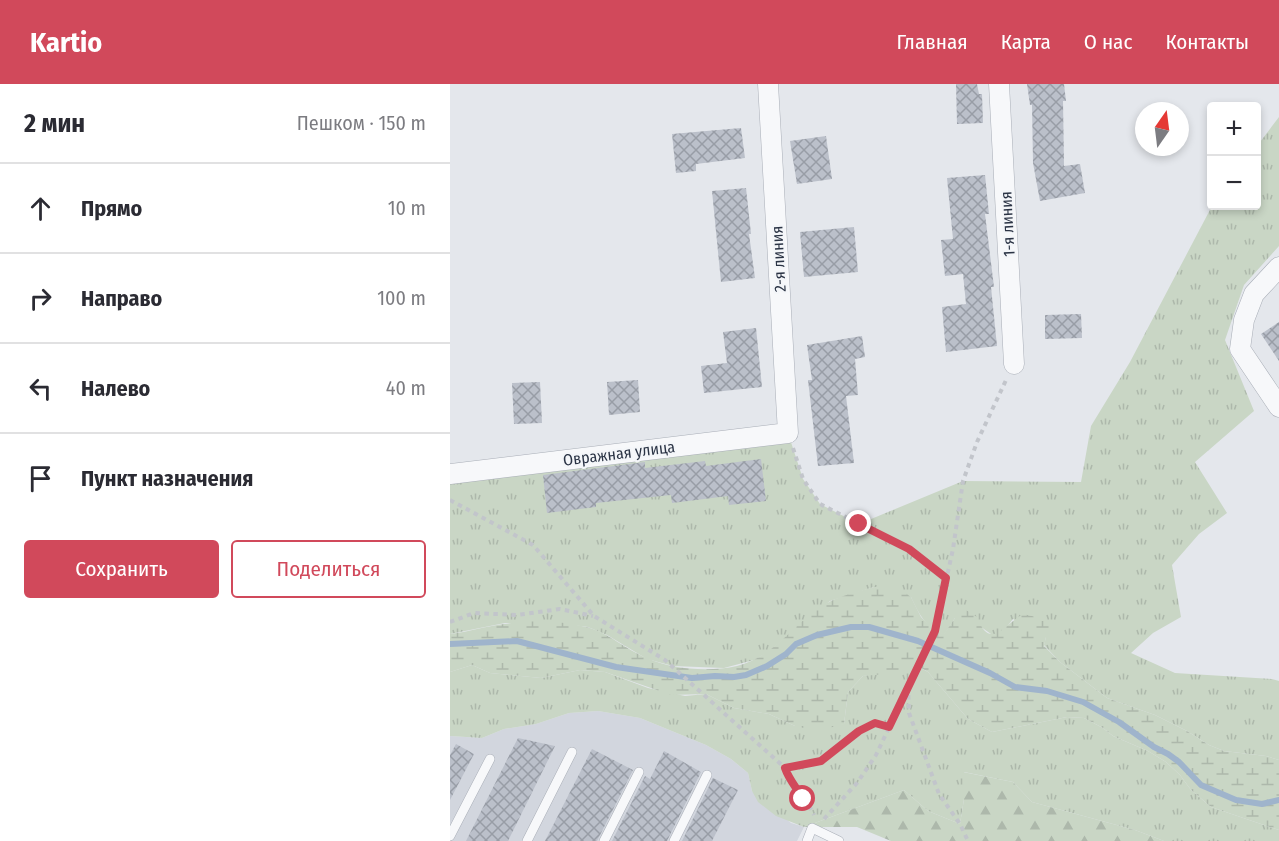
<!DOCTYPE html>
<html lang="ru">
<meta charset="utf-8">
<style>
body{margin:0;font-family:"Fira Sans Condensed",sans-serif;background:#f7f7f7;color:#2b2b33}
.controls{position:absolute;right:18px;top:18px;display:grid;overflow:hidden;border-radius:6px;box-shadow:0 3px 9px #0003}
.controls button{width:54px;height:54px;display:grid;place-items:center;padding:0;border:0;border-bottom:2px solid #e1e1e2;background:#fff;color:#2b2b33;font:30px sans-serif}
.compass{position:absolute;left:685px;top:18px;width:54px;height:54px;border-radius:50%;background:#fff;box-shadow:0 3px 9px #0003;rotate:14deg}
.stop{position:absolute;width:18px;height:18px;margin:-14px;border:4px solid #d1495b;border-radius:50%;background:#fff}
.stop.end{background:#d1495b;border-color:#fff;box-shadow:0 2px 6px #0008}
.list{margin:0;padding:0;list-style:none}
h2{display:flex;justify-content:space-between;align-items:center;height:78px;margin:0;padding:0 24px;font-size:26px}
h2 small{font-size:20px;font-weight:400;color:#7c7c81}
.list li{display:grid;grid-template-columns:39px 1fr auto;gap:18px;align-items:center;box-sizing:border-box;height:90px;padding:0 24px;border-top:2px solid #e1e1e2}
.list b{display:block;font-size:22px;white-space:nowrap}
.list em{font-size:20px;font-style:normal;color:#7c7c81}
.actions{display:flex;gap:12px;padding:18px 24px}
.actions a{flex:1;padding:14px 0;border:2px solid #d1495b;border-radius:6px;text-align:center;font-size:21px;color:#d1495b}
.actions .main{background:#d1495b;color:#fff}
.icon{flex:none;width:33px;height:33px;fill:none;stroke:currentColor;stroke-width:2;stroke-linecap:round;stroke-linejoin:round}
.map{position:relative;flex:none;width:829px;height:757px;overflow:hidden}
header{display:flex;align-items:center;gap:36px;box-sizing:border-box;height:84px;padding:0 30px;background:#d1495b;color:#fff}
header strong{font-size:28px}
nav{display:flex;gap:33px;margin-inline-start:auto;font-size:21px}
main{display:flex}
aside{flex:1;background:#fff}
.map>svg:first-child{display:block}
.built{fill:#d2d6de}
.grass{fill:url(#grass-tufts)}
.forest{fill:url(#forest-firs)}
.wetland{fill:url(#wetland-marsh)}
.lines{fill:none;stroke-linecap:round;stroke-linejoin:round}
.stream{stroke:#9fb4cc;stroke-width:6}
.building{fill:url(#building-cross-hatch)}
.lane-casing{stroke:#a9aeb7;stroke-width:10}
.street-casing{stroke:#a9aeb7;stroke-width:21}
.path{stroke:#c2c5cb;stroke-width:4;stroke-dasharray:4.5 4.5;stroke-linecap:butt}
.lane{stroke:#f7f8fa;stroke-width:9}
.street{stroke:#f7f8fa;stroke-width:20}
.route{stroke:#d1495b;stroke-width:8}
.labels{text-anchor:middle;stroke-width:4.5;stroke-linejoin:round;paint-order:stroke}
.street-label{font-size:16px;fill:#2b3445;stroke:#f4f6f9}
</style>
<header>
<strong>Kartio</strong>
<nav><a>Главная</a><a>Карта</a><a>О нас</a><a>Контакты</a></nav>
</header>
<main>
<aside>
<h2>2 мин<small>Пешком · 150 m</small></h2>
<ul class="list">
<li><svg class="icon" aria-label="ahead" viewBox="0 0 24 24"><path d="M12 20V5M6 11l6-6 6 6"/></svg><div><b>Прямо</b></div><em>10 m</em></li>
<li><svg class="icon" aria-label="right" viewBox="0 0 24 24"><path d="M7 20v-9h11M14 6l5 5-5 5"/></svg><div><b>Направо</b></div><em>100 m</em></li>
<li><svg class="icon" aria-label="left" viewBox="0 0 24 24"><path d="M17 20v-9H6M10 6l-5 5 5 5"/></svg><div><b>Налево</b></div><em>40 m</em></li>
<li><svg class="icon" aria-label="arrive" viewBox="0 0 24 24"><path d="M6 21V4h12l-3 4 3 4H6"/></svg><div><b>Пункт назначения</b></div></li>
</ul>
<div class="actions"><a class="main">Сохранить</a><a>Поделиться</a></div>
</aside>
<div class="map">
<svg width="829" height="757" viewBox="0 0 829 757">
<defs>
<pattern id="grass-tufts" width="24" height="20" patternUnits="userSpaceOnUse" patternTransform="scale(1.5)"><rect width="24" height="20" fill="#c9d6c5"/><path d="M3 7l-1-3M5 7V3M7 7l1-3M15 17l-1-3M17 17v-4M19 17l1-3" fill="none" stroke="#adb8ab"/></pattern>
<pattern id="forest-firs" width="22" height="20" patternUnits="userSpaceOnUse" patternTransform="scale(1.5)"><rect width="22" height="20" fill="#c9d6c5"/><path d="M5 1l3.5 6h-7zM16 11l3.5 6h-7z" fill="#adb8ab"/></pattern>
<pattern id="wetland-marsh" width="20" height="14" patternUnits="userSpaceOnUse" patternTransform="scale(1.5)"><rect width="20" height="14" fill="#c9d6c5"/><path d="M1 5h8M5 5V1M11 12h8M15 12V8" fill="none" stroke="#adb8ab"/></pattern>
<pattern id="building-cross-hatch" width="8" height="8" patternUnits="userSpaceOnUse" patternTransform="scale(1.5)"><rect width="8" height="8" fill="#bbc0ca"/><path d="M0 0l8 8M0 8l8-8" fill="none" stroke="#989da6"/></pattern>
</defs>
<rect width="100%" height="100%" fill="#e4e7ec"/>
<polygon class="built" points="148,627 190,634 256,661 281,675 298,689 302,707 341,739 354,743 347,757 0,757 0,652 32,654 54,645 86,640 119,629"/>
<g class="grass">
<path d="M829,33V162L794,201L775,256L804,327L745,378L777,429L749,450L722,481L731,533L703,549L681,569L725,589L822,595L829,597V676L816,672L774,667L759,661L737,647L705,631L657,614L610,578L594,561L596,553L563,535L556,544L548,550H541L531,543L505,534L494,551C476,544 469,530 461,513L424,503L380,517L317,569L304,576L274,584L223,582L197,575L157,551L138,543L115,540L55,539L0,550V390L338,349L353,395L370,420L409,440L513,397L631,398L641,342L680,278L762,122H806L807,62Z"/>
<polygon points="22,581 40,589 91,594 130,586 155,588 198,604 235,612 256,610 284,624 319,630 345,642 394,640 398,608 413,592 467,582 478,588 518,635 542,648 617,633 634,634 653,644 663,652 698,667 716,678 730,691 741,706 761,723 829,746 829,757 714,757 685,746 582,718 563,698 514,688 514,715 510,740 478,727 454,706 354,743 326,732 308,718 302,707 298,689 281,675 256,661 190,634 148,627 119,629 86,640 54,645 32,654 0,652 0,588"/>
</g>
<polygon class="forest" points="513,688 563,698 582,718 685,746 714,757 441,757 407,743 354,743 454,706 478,727 510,740 514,715"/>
<path class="wetland" d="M424,503L449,505L461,513L471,533L485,547L494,550L505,534L516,526L527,533C540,568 555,540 573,530L595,535L603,544L596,553L594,562L610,578L657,614L705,631L737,647L759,661L774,667L816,672L829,676V746L761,723L741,706L730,691L716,678L698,667L663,652L653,644L634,634L617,633L542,648L518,635L478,588L468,582L446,589L413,592L398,608L394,640L367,647L345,642L319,630L284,624L256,610L221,611L155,588L130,586L91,594L40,589L22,581L0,588V550C18,548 36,542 54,540C79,536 111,537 136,543C158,548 176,566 197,574C223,586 260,588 287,582C328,572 347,533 381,517C394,511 410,507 424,503Z"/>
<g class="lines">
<polyline class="stream" points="0,560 67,557 166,583 242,594 265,592 284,593 296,591 317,582 336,570 346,560 367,551 401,543 419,543 468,557 540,589 565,603 597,607 633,618 669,638 704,663 718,670 729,678 751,701 786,716 812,720 829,716"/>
</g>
<g class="building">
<polygon points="506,0 527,0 529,10 532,10 533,39 507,40"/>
<polygon points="577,0 614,0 616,17 613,17 614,82 630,80 635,109 590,117 583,79 582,21 580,21"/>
<polygon points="291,44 295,74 246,80 246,87 226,89 222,50"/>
<polygon points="376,52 382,95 347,100 340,57"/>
<polygon points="535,91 539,130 535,130 544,203 541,203 547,262 496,268 492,223 516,220 513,190 495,192 491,156 503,155 497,94"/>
<polygon points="296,104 301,150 299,150 305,194 271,198 262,107"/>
<polygon points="404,143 408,188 354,193 350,148"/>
<polygon points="631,230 632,254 595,255 595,231"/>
<polygon points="829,238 829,277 811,250"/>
<polygon points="306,244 312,303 254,309 251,282 277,279 273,248"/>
<polygon points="412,252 415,273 405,275 408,311 396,312 404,379 368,382 358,296 362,296 357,261"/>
<polygon points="188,296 190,328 159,331 157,298"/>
<polygon points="90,298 92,339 64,340 62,299"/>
<polygon points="311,375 316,417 279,421 278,412 222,419 221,411 146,419 146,423 97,429 93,391 195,378 195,384 255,377 256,382"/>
<polygon points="68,654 105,662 58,757 16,757"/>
<polygon points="6,660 24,670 0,716 0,671"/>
<polygon points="142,665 183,686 147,757 95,757"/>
<polygon points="214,667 251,688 217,757 162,757 195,692 200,695"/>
<polygon points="263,694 288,706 262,757 232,757"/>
</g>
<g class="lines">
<defs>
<g id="lane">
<polyline points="0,752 40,675"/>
<polyline points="77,757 122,668"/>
<polyline points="154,757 189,688"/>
<polyline points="224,757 257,691"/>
<polyline points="357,757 362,744 389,757"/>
</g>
<g id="street">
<polyline points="549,0 564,280"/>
<polyline points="829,183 804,210 794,236 790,265 829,323"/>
<polyline points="0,390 338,349 318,0"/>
</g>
</defs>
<use href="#lane" class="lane-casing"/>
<use href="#street" class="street-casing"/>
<g class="path">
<polyline points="343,364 353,395 370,420 459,465 496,494"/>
<polyline points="0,416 83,461 144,532 215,576 335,684 371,677 409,647 425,639 439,643"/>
<polyline points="0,538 24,529 67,531 110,525 143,532"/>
<polyline points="458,602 459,629 489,710 510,740 518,757"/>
<path d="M335,684C341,702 356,714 364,731"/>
<polyline points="374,735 407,699 426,671 485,547 503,465 513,397 527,358 557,294"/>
</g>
<use href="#lane" class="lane"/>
<use href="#street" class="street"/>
</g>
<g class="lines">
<path class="route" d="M353,715C347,704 339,696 335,684L371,677L409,647L425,639L439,643L485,547L496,494L459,465L409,440"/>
</g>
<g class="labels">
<g class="street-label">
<text transform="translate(557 140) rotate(-93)" y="6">1-я линия</text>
<text transform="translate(328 175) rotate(-93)" y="6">2-я линия</text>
<text transform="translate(169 369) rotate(-7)" y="6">Овражная улица</text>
</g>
</g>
</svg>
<div class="controls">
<button>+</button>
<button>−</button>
</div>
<svg class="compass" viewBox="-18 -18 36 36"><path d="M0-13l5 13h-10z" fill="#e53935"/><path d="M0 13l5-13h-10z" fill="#7c7c81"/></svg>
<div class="stop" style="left:353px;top:715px"></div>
<div class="stop end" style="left:409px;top:440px"></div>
</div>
</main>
